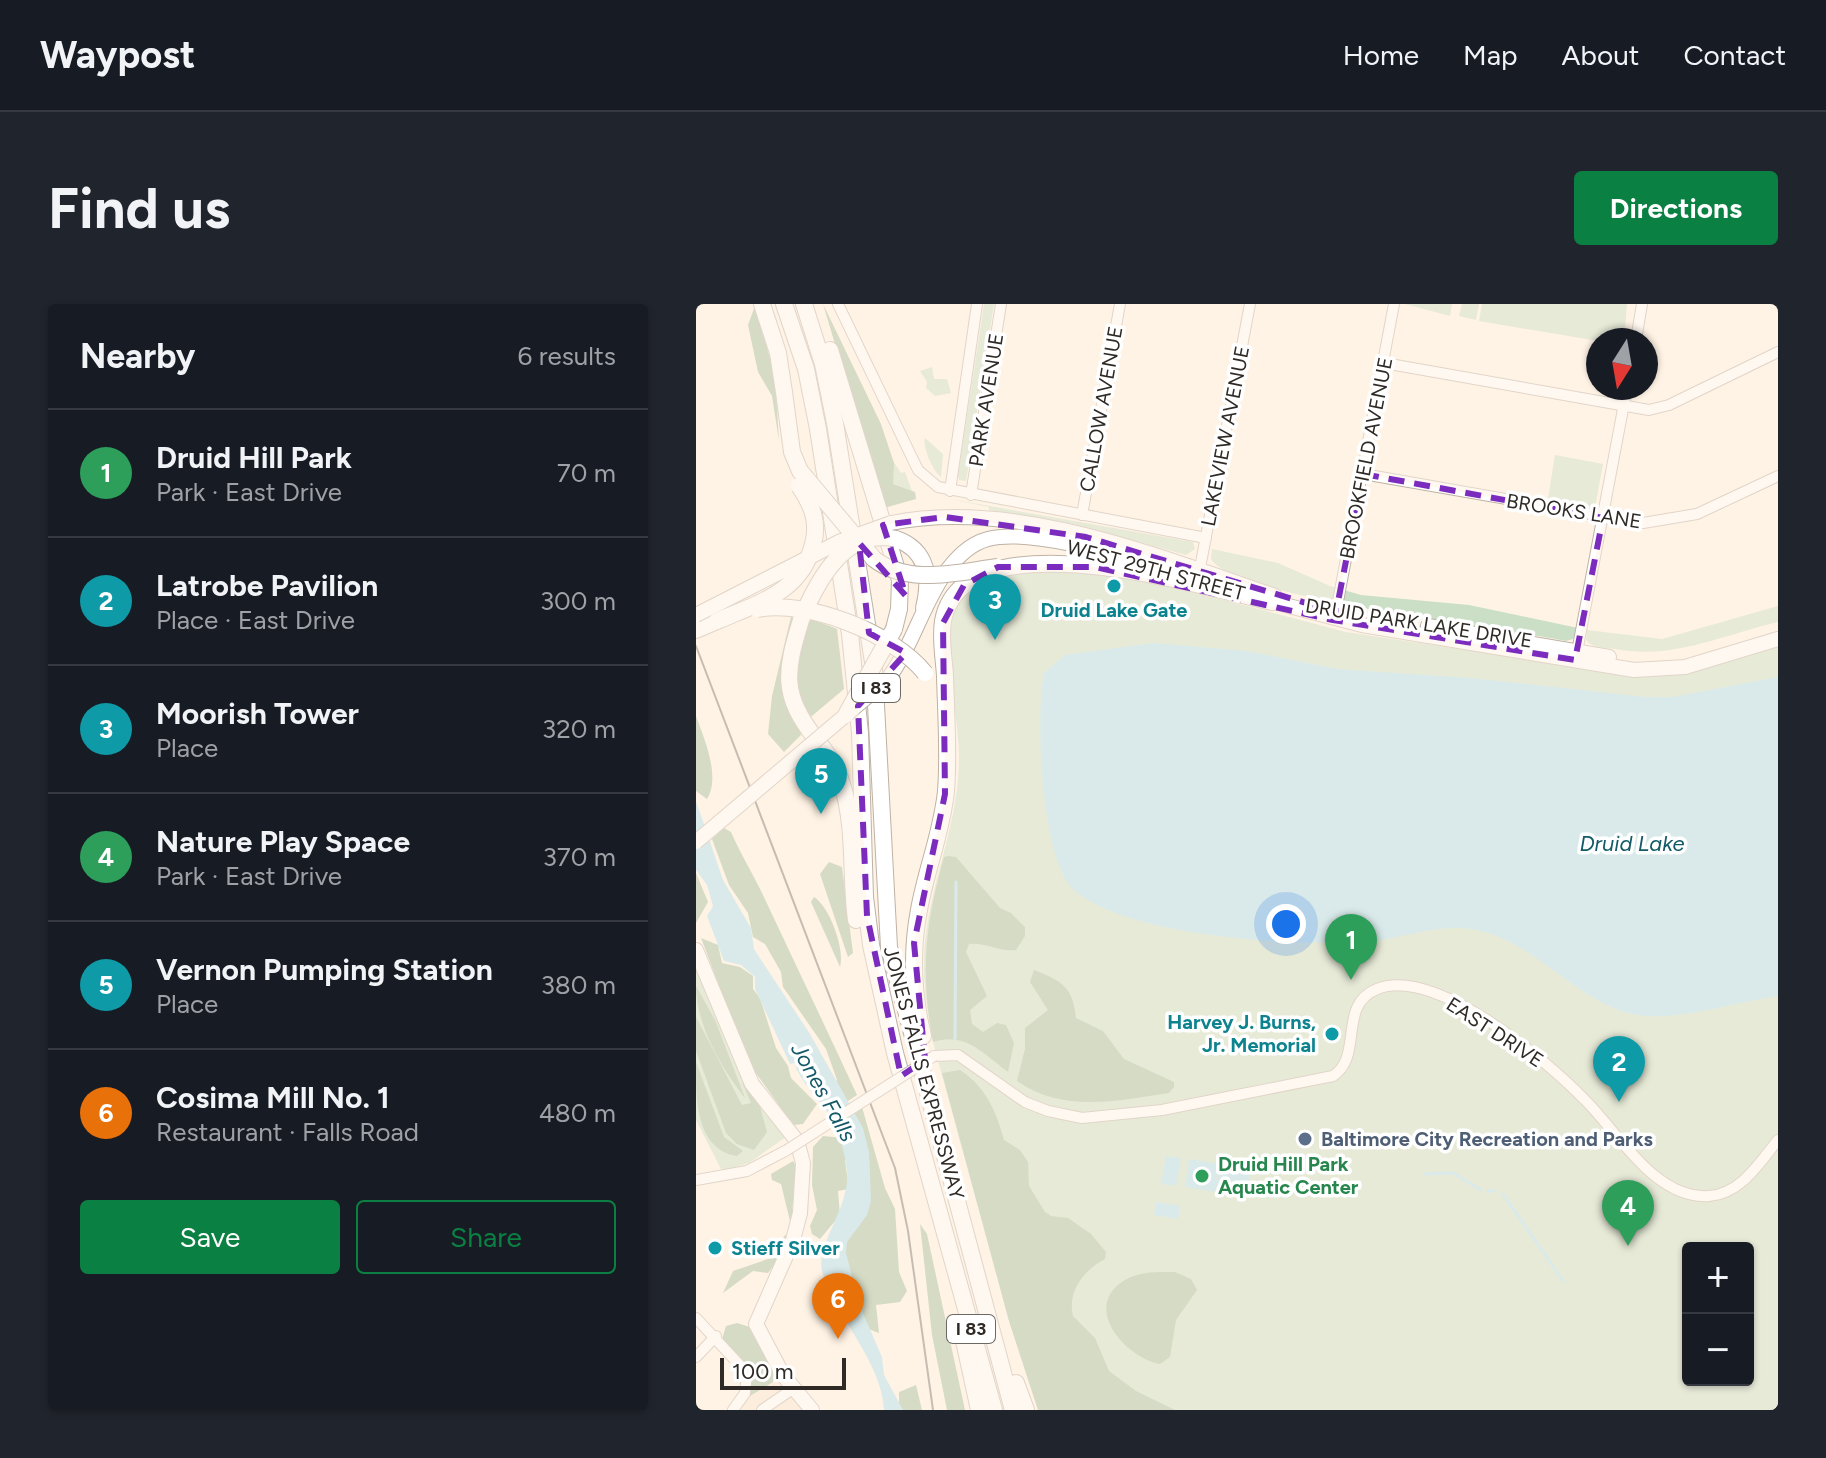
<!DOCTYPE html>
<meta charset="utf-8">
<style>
body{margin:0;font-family:Figtree,sans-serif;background:#20242c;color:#f1f3f6}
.controls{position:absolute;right:24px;bottom:24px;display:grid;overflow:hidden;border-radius:8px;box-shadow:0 2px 6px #0004}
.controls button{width:72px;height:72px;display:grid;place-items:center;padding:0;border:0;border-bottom:2px solid #363941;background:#171b24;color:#f1f3f6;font:40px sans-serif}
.compass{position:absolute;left:890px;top:24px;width:72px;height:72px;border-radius:50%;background:#171b24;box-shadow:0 2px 6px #0004;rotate:191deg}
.scale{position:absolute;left:24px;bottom:20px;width:126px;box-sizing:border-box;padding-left:8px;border:4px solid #2f2a25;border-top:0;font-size:22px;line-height:28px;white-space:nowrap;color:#2f2a25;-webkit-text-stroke:6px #fff;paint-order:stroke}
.you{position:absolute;left:590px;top:620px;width:28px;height:28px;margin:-20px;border:6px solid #fff;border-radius:50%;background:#1a73e8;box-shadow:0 0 0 12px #1a73e833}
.badge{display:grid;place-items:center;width:52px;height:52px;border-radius:50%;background:#0b8043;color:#fff;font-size:26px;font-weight:700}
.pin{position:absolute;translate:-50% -66px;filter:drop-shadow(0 2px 4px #0008)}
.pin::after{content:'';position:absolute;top:42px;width:28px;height:24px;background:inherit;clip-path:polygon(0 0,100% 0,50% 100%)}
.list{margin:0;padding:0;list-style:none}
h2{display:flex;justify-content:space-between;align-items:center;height:104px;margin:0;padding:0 32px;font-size:34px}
h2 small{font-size:26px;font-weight:400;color:#9ea1a6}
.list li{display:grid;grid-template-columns:52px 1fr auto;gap:24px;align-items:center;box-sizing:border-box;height:128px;padding:0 32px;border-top:2px solid #363941}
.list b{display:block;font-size:30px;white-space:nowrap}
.list p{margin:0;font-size:26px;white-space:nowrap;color:#9ea1a6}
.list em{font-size:26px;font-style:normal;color:#9ea1a6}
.actions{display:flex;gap:16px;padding:24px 32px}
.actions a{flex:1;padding:18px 0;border:2px solid #0b8043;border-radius:8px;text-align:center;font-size:28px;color:#0b8043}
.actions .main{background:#0b8043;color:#fff}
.map{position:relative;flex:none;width:1082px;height:1106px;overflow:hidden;border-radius:8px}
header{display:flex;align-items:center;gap:48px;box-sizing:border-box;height:112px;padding:0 40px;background:#171b24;border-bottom:2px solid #363941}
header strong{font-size:38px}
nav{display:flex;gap:44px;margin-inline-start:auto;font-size:28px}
.intro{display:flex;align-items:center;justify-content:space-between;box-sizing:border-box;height:192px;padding:0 48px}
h1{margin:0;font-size:56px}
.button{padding:20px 36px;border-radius:8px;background:#0b8043;color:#fff;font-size:28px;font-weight:700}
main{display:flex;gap:48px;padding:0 48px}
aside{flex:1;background:#171b24;border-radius:8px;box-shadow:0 2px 6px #0004}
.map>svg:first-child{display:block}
.built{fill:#f8e7d3}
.green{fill:#cadfc6;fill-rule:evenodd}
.forest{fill:#a3bf9d}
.water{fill:#aee1ef}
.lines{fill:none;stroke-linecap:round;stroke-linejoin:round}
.stream{stroke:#aee1ef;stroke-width:3}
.minor-casing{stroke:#beb2a5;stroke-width:12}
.major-casing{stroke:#beb2a5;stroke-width:16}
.highway-casing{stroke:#beb2a5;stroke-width:18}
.minor{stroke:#fff;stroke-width:10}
.major{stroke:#fff;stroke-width:14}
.highway{stroke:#fff;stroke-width:16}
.tram{stroke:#837b72;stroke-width:2}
.minor-bridge-casing{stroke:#beb2a5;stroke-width:12;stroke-linecap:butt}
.major-bridge-casing{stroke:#beb2a5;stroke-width:16;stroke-linecap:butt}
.highway-bridge-casing{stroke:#beb2a5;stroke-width:18;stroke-linecap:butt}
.minor-bridge{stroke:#fff;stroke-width:10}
.major-bridge{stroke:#fff;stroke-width:14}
.highway-bridge{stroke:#fff;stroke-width:16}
.marked{fill:none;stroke:#7b2cbf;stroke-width:6;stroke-dasharray:16 10;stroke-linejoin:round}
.culture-dot{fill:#0f9aa8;stroke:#fff;stroke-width:3}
.service-dot{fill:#5c6f8a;stroke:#fff;stroke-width:3}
.leisure-dot{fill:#2e9e5b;stroke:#fff;stroke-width:3}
.labels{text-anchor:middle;stroke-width:7;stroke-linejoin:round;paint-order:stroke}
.shield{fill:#fff;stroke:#6d6a66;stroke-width:2}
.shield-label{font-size:18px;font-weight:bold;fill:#2f2a25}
.street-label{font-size:20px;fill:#2f2a25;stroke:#fff}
.culture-label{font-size:20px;font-weight:bold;fill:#0d838f;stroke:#fff}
.service-label{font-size:20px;font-weight:bold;fill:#4e5e75;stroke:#fff;text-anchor:start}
.leisure-label{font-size:20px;font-weight:bold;fill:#27864d;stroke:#fff;text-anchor:start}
.water-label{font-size:22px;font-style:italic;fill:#135967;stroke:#fff}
</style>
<header>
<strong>Waypost</strong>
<nav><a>Home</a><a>Map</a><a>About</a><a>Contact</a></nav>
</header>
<div class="intro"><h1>Find us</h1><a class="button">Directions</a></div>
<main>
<aside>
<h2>Nearby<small>6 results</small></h2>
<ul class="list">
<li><span class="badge" style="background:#2e9e5b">1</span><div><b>Druid Hill Park</b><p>Park · East Drive</p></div><em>70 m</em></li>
<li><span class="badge" style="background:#0f9aa8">2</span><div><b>Latrobe Pavilion</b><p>Place · East Drive</p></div><em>300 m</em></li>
<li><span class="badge" style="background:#0f9aa8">3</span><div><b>Moorish Tower</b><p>Place</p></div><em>320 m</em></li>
<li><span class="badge" style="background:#2e9e5b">4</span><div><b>Nature Play Space</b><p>Park · East Drive</p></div><em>370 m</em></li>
<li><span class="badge" style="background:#0f9aa8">5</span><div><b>Vernon Pumping Station</b><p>Place</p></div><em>380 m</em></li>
<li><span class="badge" style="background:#e8710a">6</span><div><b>Cosima Mill No. 1</b><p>Restaurant · Falls Road</p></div><em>480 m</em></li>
</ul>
<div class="actions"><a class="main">Save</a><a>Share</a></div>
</aside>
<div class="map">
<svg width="1082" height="1106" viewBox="0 0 1082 1106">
<rect width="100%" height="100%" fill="#fff3e5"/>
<polygon class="built" points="68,1049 112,1106 44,1106 50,1095 50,1061"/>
<g class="green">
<polygon points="288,0 298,0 270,177 263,176 262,171"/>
<polygon points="709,0 756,0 754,12"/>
<polygon points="766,0 783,0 780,16 763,12"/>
<polygon points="786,0 931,0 928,36 902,37 783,17"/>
<polygon points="236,63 238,75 251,75 255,89 239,92 230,84 231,78 224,67"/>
<path d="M229,134L247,150L245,173C237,168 226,142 229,134Z"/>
<polygon points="859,151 907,160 899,203 852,194"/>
<polygon points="197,157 205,169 209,168 216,187 197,180"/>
<polygon points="254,195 497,238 499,245 490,251 378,220 293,206 293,203"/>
<path d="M516,245L582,259L634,282L665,291L773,301L882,324L877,335L870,337C811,324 540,295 515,255Z"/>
<path d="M354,268L418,271L475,282L650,328L930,370L1082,341V1106H342L313,1017L237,738C230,702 225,666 230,630C238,568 264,513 263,451C263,411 240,320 268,290C291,267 325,269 354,268ZM992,944H1052V1076H992Z"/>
<path d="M1082,302V318C1026,331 977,356 919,345C908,344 897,344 890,336L891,326L966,335Z"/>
<polygon points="0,659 90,833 53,859 26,867 0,816"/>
</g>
<g class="forest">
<polygon points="127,0 185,120 198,159 197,180 219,188 220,195 188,204"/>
<polygon points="59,2 79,72 83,137 76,92 62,68 52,21"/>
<polygon points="98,300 104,301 90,357 105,431 88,448 72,430 76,392"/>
<path d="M113,314L141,325L148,385L110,417C89,374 106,356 113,314Z"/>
<path d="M0,412C8,434 25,473 11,495L0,487Z"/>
<path d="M28,524L35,528C44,549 56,568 66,589C98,657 130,724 161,791L149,799L139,780L141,776L130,745L87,683L85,668L69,640L57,633L52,609L33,581L16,535Z"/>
<path d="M252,552L260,553L304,604L315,609L329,623V632L320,646C302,648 290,638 273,640L270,648L291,692L274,706L276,720L287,728L301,719L310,721L318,739L312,768C288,750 269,727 237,738C224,668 229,621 248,553Z"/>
<polygon points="133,558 146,563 157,649 152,653 124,570"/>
<polygon points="0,569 12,598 0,619"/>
<path d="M118,593C134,603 149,646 144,663L115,598Z"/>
<polygon points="5,634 22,641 26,659 44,663 57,672 57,685 64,694 80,744 92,762 95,774 121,800 107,820 97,821 52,758"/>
<path d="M338,666C367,677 377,684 380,714L407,727L428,755L478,778V783L473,789C421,797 366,809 321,777L329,745V724L352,706L334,678Z"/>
<path d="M0,682L19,716L49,794C25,764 0,720 0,682Z"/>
<polygon points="0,713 46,801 55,799 46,778 63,799 71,828 58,846 41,840 30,829 0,747"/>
<path d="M0,758L28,833L47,847L41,852C0,845 0,797 0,758Z"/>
<path d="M264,766C290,783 300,807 308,836L324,846L332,858L333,882L349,908L355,912L372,914L395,930L410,948L409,955C388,966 371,987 377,1012L399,1034L413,1067L440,1087L479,1106H342L313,1017L246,769Z"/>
<polygon points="166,803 189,884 199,905 203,968 211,987 204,998 180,1001 183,1029 167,1023 146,944 159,922 153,811"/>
<polygon points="127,832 148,834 154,844 149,857 153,885 142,887 144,911 124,935 116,930 114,922 121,906 116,881 117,843"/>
<polygon points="97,857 100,862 95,921 85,880 76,876 75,870"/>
<polygon points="224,920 231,930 269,1106 251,1106 236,1031"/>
<polygon points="89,931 92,933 84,954 72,969 57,967 27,989 37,967 75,954"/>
<path d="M479,968L495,975L501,986L480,1016L474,1053L464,1060C428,1053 385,1002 429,976C444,967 462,968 479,968Z"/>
<polygon points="41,1019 54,1023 82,1075 54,1092 53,1075 26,1035 30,1022"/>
<polygon points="220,1081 226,1106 203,1106 203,1088"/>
</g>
<g class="water">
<path d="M457,339L551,347L641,365L774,374L950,393H977L1082,373V692C1039,698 995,714 951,712C888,709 844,638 780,626C741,618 704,636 666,638C595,642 433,633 378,586C345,558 339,411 348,369L369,351Z"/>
<path d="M0,497L27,576L55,624L58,645L114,730L167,824L173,848L175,897L171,911L151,938L150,949L163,1000L186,1053L188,1071L207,1106H188C186,1058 139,1012 126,967C119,941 154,904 151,868C149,849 143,824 132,809C120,792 106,780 98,759L94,760L59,685V673L45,661L28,657L11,612L17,602L11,581L0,566Z"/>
<polygon points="470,852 485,854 480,882 465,880"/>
<polygon points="493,855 522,860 519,882 524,860 555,865 551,893 489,883"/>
<polygon points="460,898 484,902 482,915 458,911"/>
</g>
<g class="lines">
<g class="stream">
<polyline points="259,735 260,578"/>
<polyline points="729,870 757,869 785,886"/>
<polyline points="792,887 799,887"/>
<polyline points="807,890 867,977"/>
</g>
<defs>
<g id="minor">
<polyline points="142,0 222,166 242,183 510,234"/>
<polyline points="940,36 946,0"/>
<polyline points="688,59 953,106 973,101 1082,48"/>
<polyline points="667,170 947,219 1001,210 1082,172"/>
<polyline points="254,187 281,0"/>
<polyline points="275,191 305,0"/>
<polyline points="386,211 424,0"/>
<polyline points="504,264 554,0"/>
<polyline points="640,308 698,0"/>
<polyline points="880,353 931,84"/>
<path d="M238,752L262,751L329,798L352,807L386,814L466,806L637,772C668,752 641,701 681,685C739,662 850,756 888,795C922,828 959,896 1013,892C1045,890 1064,858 1082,836"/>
<polyline points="0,876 51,867 91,846"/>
<polyline points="0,1014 51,1069 49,1089 37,1106"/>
<polyline points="0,1053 20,1032"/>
<polyline points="66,1106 98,1084"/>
</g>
<g id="major">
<path d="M195,219C319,194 462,252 579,292"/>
<polyline points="566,295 666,321 938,366 989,363 1082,335"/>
<polyline points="732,322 913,353"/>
<path d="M191,376C216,343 226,302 249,269C260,254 273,240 292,235C339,223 440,257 489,271"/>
<polyline points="0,646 56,780 101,837 107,859 104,909 97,936 60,1020 87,1071 116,1106"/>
</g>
<g id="highway">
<polyline points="66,0 82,49 88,88"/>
<polyline points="88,0 110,65 122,125 154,330 164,429 169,593 175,641 199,749 298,1106"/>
<polyline points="108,0 127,60 139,119 178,364 193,643 317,1106"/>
<polyline points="134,46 204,276 203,305 198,325"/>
<path d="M200,235C232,246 235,276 228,304"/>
<path d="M105,316C89,368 85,391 120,435C130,448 140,461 145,477C160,521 154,571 160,616"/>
<polyline points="0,326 21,317"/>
<path d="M227,732C217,691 215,648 223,606C230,566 246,528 250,487C253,449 250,410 249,372C248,354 244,335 247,317C267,210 508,283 576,298"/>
<polyline points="267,1032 283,1106"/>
<polyline points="320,1079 330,1106"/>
</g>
</defs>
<use href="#minor" class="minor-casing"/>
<use href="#major" class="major-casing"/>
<use href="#highway" class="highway-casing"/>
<use href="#minor" class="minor"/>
<use href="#major" class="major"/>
<use href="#highway" class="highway"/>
<polyline class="tram" points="0,342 199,864 212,927 237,1106"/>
<defs>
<polyline id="minor-bridge" points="91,846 238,752"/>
<g id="major-bridge">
<polyline points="0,311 145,237 195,219"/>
<polyline points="0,538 191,376"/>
</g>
<g id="highway-bridge">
<path d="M88,88L96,148L104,167L178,255C213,282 261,268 302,263"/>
<path d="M61,305C111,295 197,329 229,369"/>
<path d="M105,316C121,277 149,223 200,235"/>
<path d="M21,317C62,299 106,288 117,240C123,218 116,201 103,182"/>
<polyline points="150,411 198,325"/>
</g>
</defs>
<use href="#minor-bridge" class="minor-bridge-casing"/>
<use href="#major-bridge" class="major-bridge-casing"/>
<use href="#highway-bridge" class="highway-bridge-casing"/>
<use href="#minor-bridge" class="minor-bridge"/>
<use href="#major-bridge" class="major-bridge"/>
<use href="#highway-bridge" class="highway-bridge"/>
</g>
<path d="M0 0H1082V1106H0ZM667,170L907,214L879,356L637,316L399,263H302L268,281L247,319L249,490L218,639L229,756L205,772L171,612L162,402L210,349L173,329L163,239L210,292L187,221L249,213L390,233L640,308Z" fill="#fff3e5" fill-opacity=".55" fill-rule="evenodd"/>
<path class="marked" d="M667,170L907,214L879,356L637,316L399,263H302L268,281L247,319L249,490L218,639L229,756L205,772L171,612L162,402L210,349L173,329L163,239L210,292L187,221L249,213L390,233L640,308Z"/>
<g class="culture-dot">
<circle cx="418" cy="282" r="8"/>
<circle cx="636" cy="730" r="8"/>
<circle cx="19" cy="944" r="8"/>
</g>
<circle class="service-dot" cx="609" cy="835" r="8"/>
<circle class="leisure-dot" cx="506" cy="872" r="8"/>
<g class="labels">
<g class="shield">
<rect x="156" y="370" width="48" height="28" rx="6"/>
<rect x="251" y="1011" width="48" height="28" rx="6"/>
</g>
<g class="shield-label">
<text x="180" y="390">I 83</text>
<text x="275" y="1031">I 83</text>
</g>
<g class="street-label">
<text transform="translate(290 96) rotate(-81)" y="7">PARK AVENUE</text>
<text transform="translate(405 105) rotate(-80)" y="7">CALLOW AVENUE</text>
<text transform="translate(529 132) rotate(-79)" y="7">LAKEVIEW AVENUE</text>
<text transform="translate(670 154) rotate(-79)" y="7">BROOKFIELD AVENUE</text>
<text transform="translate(878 207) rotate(9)" y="7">BROOKS LANE</text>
<text transform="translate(460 266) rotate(15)" y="7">WEST 29TH STREET</text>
<text transform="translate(723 319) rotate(9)" y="7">DRUID PARK LAKE DRIVE</text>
<text transform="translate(799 728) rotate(33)" y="7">EAST DRIVE</text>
<text transform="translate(228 769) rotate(75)" y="7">JONES FALLS EXPRESSWAY</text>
</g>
<g class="culture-label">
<text x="418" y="313">Druid Lake Gate</text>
<text x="620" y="725" text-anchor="end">Harvey J. Burns,<tspan x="620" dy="23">Jr. Memorial</tspan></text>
<text x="35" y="951" text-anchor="start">Stieff Silver</text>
</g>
<g class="service-label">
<text x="625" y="842">Baltimore City Recreation and Parks</text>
</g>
<g class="leisure-label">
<text x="522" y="867">Druid Hill Park<tspan x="522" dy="23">Aquatic Center</tspan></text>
</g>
<g class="water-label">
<text x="936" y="547">Druid Lake</text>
<text transform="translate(128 788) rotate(61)" y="8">Jones Falls</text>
</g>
</g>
</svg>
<div class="controls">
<button>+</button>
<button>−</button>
</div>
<svg class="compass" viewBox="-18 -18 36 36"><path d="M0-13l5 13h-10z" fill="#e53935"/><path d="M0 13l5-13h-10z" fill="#9ea1a6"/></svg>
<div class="scale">100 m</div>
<div class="you"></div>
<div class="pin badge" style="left:655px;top:676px;background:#2e9e5b">1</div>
<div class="pin badge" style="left:923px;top:798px;background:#0f9aa8">2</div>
<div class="pin badge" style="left:299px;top:336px;background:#0f9aa8">3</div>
<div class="pin badge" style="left:932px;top:942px;background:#2e9e5b">4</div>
<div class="pin badge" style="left:125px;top:510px;background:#0f9aa8">5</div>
<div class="pin badge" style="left:142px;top:1035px;background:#e8710a">6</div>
</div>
</main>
